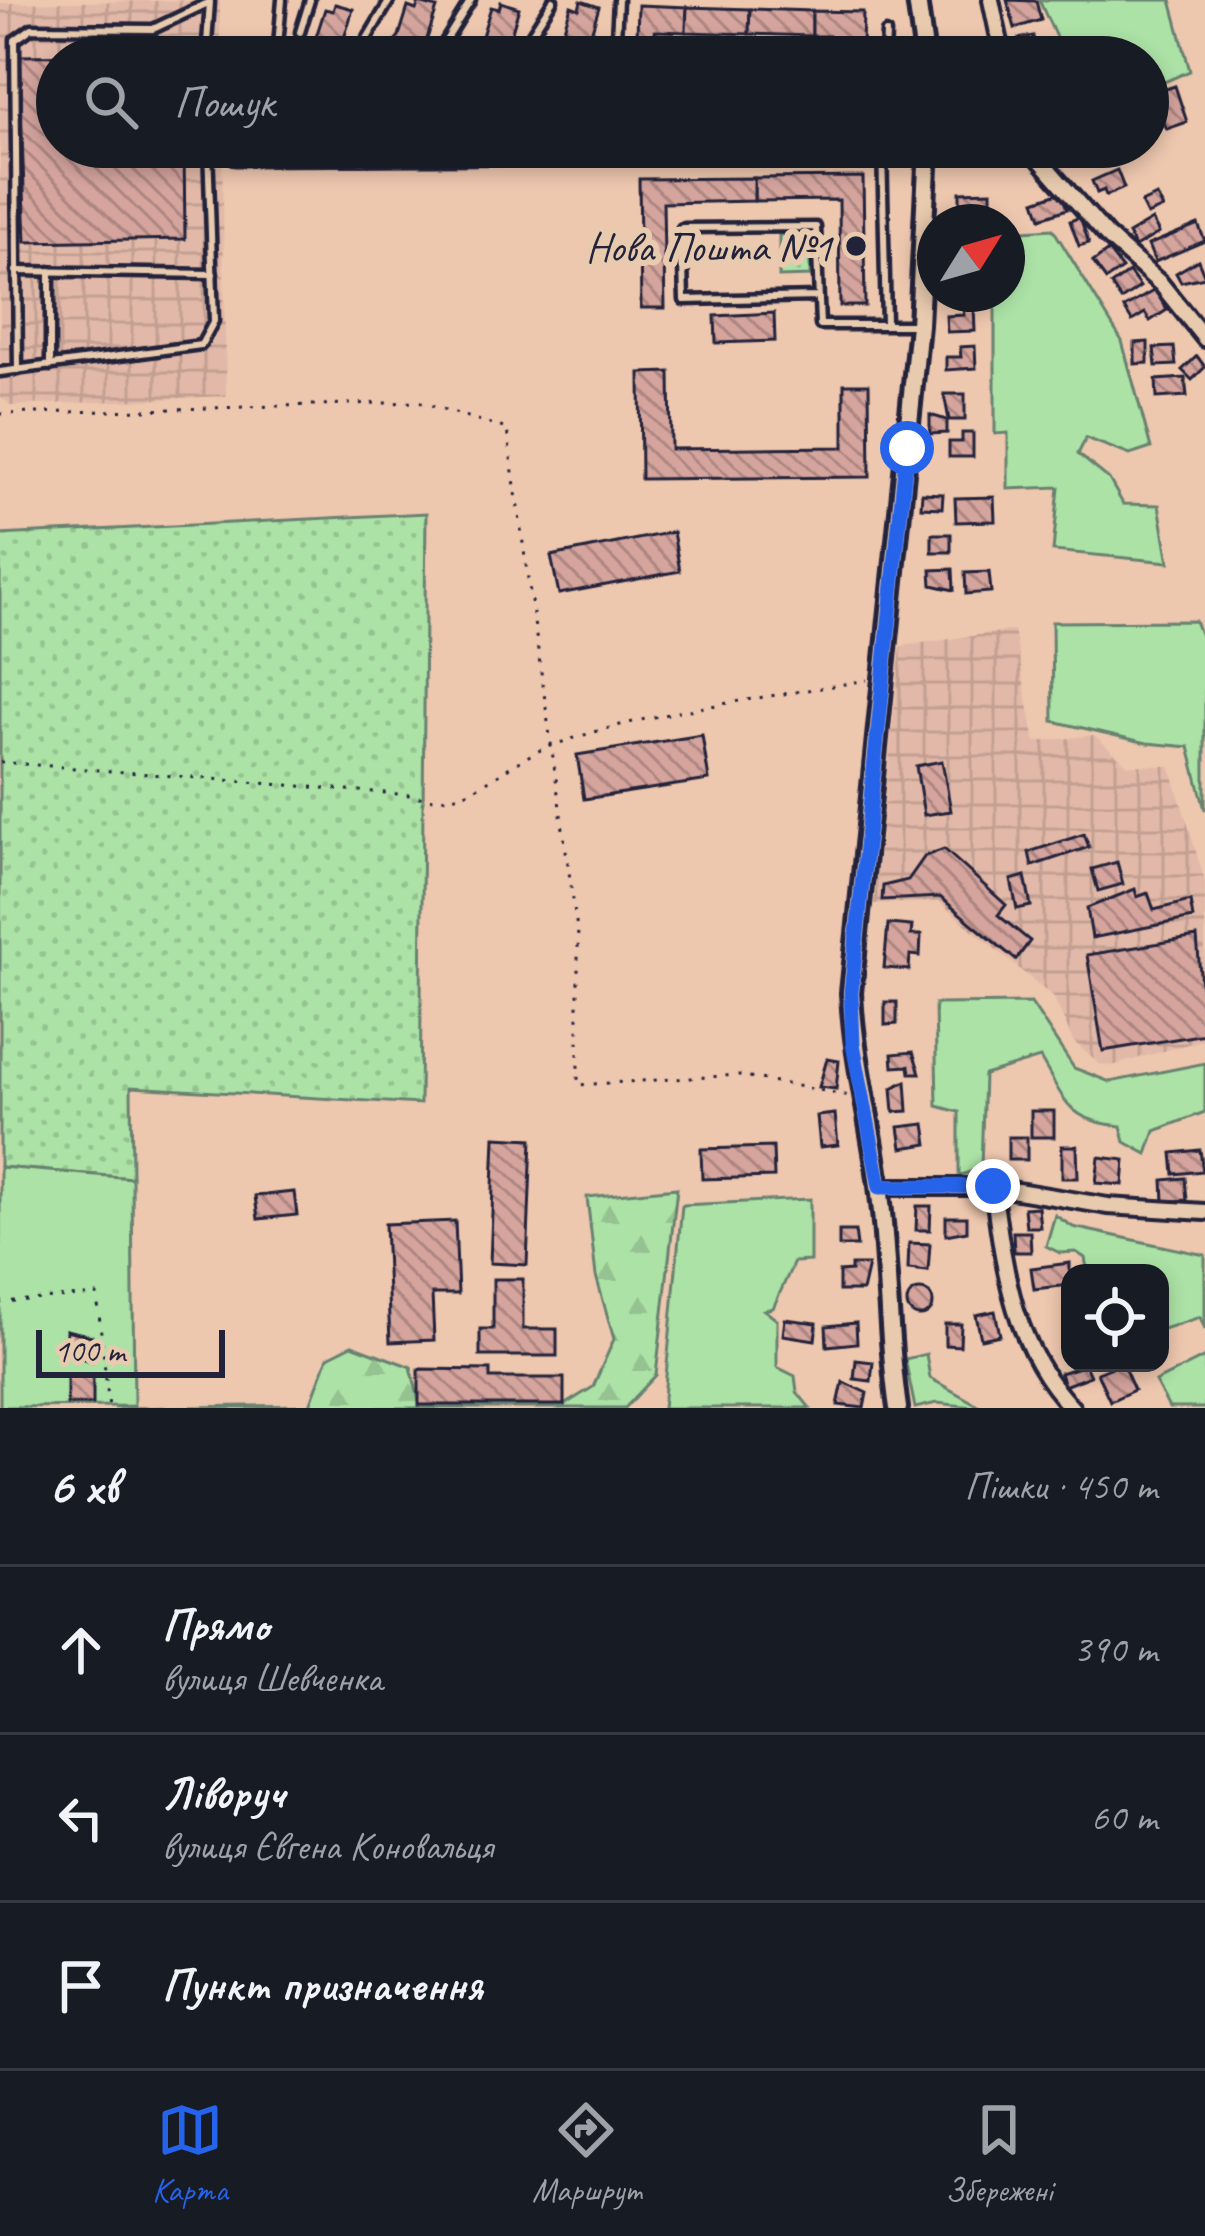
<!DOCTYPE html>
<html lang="uk">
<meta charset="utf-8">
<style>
body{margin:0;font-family:Caveat,sans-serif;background:#20242c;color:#f1f3f6}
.controls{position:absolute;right:36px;bottom:36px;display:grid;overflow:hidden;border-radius:24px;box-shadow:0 6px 18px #0003}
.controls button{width:108px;height:108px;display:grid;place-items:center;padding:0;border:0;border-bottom:3px solid #363941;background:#171b24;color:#f1f3f6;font:60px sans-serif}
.compass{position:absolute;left:917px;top:204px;width:108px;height:108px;border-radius:50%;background:#171b24;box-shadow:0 6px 18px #0003;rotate:53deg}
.scale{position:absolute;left:36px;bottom:30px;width:189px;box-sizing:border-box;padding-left:12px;border:6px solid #22223b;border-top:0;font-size:33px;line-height:42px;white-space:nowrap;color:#22223b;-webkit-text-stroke:9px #e8caae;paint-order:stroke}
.stop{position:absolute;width:36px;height:36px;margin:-27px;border:9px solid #2563eb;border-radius:50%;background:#fff}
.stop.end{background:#2563eb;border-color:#fff;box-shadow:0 3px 12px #0008}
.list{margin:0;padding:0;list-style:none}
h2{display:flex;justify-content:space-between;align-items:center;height:156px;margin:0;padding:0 48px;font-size:51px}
h2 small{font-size:39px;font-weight:400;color:#9ea1a6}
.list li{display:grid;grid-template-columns:78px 1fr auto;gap:36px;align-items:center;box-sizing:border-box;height:168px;padding:0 48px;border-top:3px solid #363941}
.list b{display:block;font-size:45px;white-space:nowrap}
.list p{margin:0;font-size:39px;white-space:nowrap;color:#9ea1a6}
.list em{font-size:39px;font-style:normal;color:#9ea1a6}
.icon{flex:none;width:66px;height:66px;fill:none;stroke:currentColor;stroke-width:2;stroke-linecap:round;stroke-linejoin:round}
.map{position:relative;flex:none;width:1205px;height:1408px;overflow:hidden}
.search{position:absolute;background:#171b24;box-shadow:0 6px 18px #0003;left:36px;right:36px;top:36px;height:132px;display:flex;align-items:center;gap:30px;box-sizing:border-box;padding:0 42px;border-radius:66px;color:#9ea1a6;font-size:45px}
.sheet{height:660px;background:#171b24}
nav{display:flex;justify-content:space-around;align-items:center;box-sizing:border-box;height:168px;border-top:3px solid #363941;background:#171b24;font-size:33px;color:#9ea1a6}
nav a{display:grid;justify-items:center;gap:6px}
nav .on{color:#2563eb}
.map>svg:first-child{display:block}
.industrial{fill:url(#industrial-grid)}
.grass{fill:url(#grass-dots);stroke:#678270;stroke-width:3}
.forest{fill:url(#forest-firs);stroke:#678270;stroke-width:3}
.garden{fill:#ace2a6;stroke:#678270;stroke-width:3}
.building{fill:url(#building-back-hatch);stroke:#22223b;stroke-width:3}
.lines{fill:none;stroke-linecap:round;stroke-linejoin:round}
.service-casing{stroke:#22223b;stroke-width:15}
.minor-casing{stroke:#22223b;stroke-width:22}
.tertiary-casing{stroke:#22223b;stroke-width:26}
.path{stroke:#22223b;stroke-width:3;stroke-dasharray:3 9;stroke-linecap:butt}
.service{stroke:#e8caae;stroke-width:6}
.minor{stroke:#e8caae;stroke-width:14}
.tertiary{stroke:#e8caae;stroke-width:16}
.route{stroke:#2563eb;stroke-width:15}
.poi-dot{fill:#22223b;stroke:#e8caae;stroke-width:4.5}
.labels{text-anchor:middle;stroke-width:12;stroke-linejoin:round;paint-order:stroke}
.poi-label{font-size:42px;fill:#22223b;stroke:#e8caae;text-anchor:end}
</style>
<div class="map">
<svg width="1205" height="1408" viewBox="0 0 1205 1408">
<defs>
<pattern id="industrial-grid" width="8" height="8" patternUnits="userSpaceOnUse" patternTransform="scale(3)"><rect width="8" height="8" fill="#e2b9a8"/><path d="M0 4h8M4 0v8" fill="none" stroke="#c29f92"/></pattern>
<pattern id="grass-dots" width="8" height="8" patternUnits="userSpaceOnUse" patternTransform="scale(3)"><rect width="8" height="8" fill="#ace2a6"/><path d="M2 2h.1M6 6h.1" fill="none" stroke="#94c290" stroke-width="1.8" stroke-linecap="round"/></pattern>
<pattern id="forest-firs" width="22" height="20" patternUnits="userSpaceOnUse" patternTransform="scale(3)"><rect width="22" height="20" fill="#ace2a6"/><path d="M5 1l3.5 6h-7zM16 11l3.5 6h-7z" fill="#94c290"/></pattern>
<pattern id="building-back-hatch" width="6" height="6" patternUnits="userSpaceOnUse" patternTransform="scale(3)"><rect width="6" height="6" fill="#d4a49d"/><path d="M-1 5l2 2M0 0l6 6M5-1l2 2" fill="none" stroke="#ac8581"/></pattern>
</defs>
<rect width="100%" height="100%" fill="#eec7af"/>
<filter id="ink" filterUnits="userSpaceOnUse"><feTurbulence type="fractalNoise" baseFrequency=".00833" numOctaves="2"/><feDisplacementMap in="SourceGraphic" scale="24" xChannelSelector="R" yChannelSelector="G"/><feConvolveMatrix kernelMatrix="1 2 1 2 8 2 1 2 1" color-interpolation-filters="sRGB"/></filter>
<g filter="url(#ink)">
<g class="industrial">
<polygon points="220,0 220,57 57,57 57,147 222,147 226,396 11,406 0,396 0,3"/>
<polygon points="1014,630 1035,742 1094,735 1128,765 1170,766 1205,881 1205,1039 1112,1066 1099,1064 1073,1041 1054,998 939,902 874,904 901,646"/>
</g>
<g class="grass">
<polygon points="810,234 810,276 779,277 779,235"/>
<polygon points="426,513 420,1104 131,1087 132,1178 0,1167 0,535"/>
</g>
<polygon class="forest" points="677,1188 656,1375 625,1408 114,1408 310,1405 328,1357 352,1345 411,1367 420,1405 564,1405 593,1387 614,1339 596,1276 587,1197"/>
<g class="garden">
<polygon points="1039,0 1171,0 1190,71 1148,89 1148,57 1065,57"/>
<polygon points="1053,229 1122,341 1151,448 1130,455 1086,438 1078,454 1109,479 1123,504 1159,505 1169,562 1053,551 1059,487 1008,489 1008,433 995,434 995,294 1007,294 1007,232"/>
<polygon points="1195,621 1205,646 1205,810 1189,747 1147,743 1053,721 1052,622"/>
<path d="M1031,1003L1074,1068L1110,1082L1205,1063V1112L1155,1131L1147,1154L1125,1142L1121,1126C1066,1121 1065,1099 1040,1058L984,1075L981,1168L959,1176V1112L937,1106L935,1004Z"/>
<polygon points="0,1167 132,1178 134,1406 0,1407"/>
<polygon points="810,1199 810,1261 794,1262 773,1308 764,1310 777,1320 777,1367 795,1376 797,1392 810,1408 663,1408 682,1205"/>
<polygon points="1055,1215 1073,1227 1205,1255 1205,1329 1200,1317 1160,1330 1160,1273 1088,1273 1085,1258 1076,1252 1060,1253 1046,1246"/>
<polygon points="926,1354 930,1378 983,1408 937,1403 915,1408 905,1359"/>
<polygon points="1205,1357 1205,1408 1169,1408 1155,1382"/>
</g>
<g class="building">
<polygon points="1007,0 1036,1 1041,20 1015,28"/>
<polygon points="581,1 599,7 585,53 544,57 562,35 571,6 579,9"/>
<polygon points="501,2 519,8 505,54 465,57 482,36 491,7 499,9"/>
<polygon points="419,3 437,8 422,54 383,57 399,36 408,7 416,10"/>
<polygon points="335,4 353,9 339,55 300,57 316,37 325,9 333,11"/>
<polygon points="638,5 687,7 686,32 655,31 655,39 637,38"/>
<polygon points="687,7 750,9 749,34 686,32"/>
<polygon points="750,9 812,11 812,36 749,34"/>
<polygon points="812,11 863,12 862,47 829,46 829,36 812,36"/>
<polygon points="1033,36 1037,57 1015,57 1018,39"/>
<polygon points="635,38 660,39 659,57 635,57"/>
<polygon points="837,46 862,47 861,57 837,57"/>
<polygon points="182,54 57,57 57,147 184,147 185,239 26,242 19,56"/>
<polygon points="1175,86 1187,122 1167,129 1150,94"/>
<polygon points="1117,170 1124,188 1106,196 1104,190 1097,193 1092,181"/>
<polygon points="863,177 865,306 840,306 839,200 754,201 754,178"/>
<polygon points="754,178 754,201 663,203 665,308 641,308 639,179"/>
<polygon points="991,191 991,210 960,211 960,192"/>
<polygon points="1061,192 1067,209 1041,218 1035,201"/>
<polygon points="1157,196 1163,208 1147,215 1141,203"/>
<polygon points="1080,217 1089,243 1079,246 1070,221"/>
<polygon points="1152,220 1159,233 1135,247 1128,234"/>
<polygon points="1198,224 1205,241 1155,262 1148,245"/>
<polygon points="1108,251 1122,269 1106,280 1093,262"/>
<polygon points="1198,260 1205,277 1181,282 1176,273"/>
<polygon points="1129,272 1140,287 1121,300 1111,285"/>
<polygon points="1155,290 1167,310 1150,321 1145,313 1132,321 1124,308"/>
<polygon points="974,306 975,331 947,332 946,316 964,315 963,307"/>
<polygon points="774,313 775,341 716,343 715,316"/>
<polygon points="1148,342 1148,363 1135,364 1135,343"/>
<polygon points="975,346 976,368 946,370 946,357 961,357 960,347"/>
<polygon points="1174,347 1176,365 1156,366 1154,348"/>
<polygon points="1197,356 1205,367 1192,380 1182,370"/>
<polygon points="670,372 671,449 844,447 844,384 869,384 870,477 641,479 640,373"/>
<polygon points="1185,378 1187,396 1157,398 1156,380"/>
<polygon points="944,394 965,394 965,420 949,420"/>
<polygon points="930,415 947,420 947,433 930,434"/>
<polygon points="962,433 973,433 973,457 949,457 949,442 962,442"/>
<polygon points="922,493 943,494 942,508 921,507"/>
<polygon points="994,497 995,521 956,522 955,498"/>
<polygon points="673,532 680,571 559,594 551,556"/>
<rect x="932" y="534" width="19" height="18"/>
<polygon points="953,569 954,590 932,585 931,570"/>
<polygon points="989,572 991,592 966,594 965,573"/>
<polygon points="702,735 709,780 584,799 577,755"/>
<polygon points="942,761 951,811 924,815 916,766"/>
<polygon points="1084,834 1089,847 1032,866 1029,852"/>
<polygon points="944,849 1006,905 998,915 1030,941 1016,960 940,897 882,900 883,886 908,880 925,856"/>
<polygon points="1117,862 1123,884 1098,891 1092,869"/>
<polygon points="1025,876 1031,906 1017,909 1011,880"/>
<polygon points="1135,889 1137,897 1148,893 1154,910 1190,901 1193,918 1092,938 1087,908"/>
<polygon points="888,924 912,926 911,935 921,935 920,956 910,955 909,970 884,968"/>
<polygon points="1197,937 1205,1034 1103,1051 1087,955"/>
<polygon points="885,1002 897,1002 897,1024 885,1025"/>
<polygon points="913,1052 920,1073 910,1073 909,1066 893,1067 892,1054"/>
<polygon points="827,1059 839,1061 836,1089 819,1087"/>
<polygon points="906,1081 908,1111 894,1112 892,1088"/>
<rect x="1031" y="1111" width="23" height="26"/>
<polygon points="835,1114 838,1145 820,1147 817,1116"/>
<polygon points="925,1124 928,1144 902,1148 899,1127"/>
<polygon points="495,1137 532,1139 527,1265 490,1263"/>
<rect x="1008" y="1137" width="19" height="23"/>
<polygon points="1062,1146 1077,1146 1078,1178 1062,1178"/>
<polygon points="773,1147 774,1177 702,1179 701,1149"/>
<polygon points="1200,1150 1203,1171 1174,1174 1172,1153"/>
<polygon points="1099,1157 1125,1160 1123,1185 1096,1183"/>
<polygon points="1185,1178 1187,1200 1164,1202 1163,1180"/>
<polygon points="294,1192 297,1215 258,1219 255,1196"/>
<polygon points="917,1206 931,1206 930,1230 916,1230"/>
<polygon points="1038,1207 1040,1227 1026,1227 1024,1208"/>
<polygon points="946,1217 967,1217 967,1231 946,1235"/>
<polygon points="455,1221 458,1294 432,1294 434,1340 390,1342 385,1224"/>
<polygon points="839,1231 855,1231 857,1246 839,1246"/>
<polygon points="1013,1232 1030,1232 1031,1252 1014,1252"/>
<polygon points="909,1243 930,1244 928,1271 908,1269"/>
<polygon points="1070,1263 1070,1285 1034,1289 1031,1268"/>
<polygon points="851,1265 868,1265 862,1291 839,1291 839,1272 851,1271"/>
<polygon points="493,1279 523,1279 523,1329 557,1329 557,1356 480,1356 480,1329 493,1329"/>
<circle cx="920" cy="1303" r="13"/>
<polygon points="995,1311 1000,1335 981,1339 976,1315"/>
<polygon points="785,1319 817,1323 815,1340 783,1335"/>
<polygon points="856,1323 857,1343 827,1346 826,1326"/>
<polygon points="945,1324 961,1324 960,1346 945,1345"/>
<polygon points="66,1330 92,1336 92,1361 66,1354"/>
<polygon points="856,1360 873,1362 871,1381 854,1379"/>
<polygon points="1122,1363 1134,1390 1110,1401 1097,1373"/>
<polygon points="1085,1365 1090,1376 1064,1386 1060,1373"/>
<polygon points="419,1369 490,1370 490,1378 564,1378 564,1405 419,1405"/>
<rect x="67" y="1376" width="26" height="28"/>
<polygon points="843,1382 867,1393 864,1408 838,1405"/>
</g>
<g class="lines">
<defs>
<g id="service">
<polyline points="300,32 310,0"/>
<polyline points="365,42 390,0"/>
<polyline points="445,42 471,0"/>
<polyline points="525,44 553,0"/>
<polyline points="277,57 282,0"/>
<polyline points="615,57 618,0"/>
<polyline points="683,57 694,48 814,57"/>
<polyline points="885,57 886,33"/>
<polyline points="611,147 611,158 679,156"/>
<polyline points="679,147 679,156 925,152"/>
<polyline points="882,147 886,323"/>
<polyline points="235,160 611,158"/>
<polyline points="16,271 213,274"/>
<polyline points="818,297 684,300 682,228 816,227 820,325 915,325"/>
<polyline points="50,366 50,271"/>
<polyline points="18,370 15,40 32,28 153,29 210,2 206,57"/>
<polyline points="0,372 201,345 214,321 208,147"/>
</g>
<g id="minor">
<polyline points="991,0 1003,57"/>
<polyline points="1029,147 1107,236 1161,284 1205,339"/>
<polyline points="928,151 981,147"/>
<polyline points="880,1187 993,1187 1108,1206 1205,1212"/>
<path d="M993,1187C1004,1268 1013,1347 1072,1408"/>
</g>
<g id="tertiary">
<polyline points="917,0 925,57"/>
<path d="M898,1408C887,1334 889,1260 879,1186C871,1121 854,1059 851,993L919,325L928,147"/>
</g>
</defs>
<use href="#service" class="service-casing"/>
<use href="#minor" class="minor-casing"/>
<use href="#tertiary" class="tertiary-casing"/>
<g class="path">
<polyline points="0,414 419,402 507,429 578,936 578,1085 739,1075 850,1096"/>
<path d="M0,762L410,795C471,812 495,766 551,746C651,710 762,699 867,680"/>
<polyline points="0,1302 97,1295 109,1408"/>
</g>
<use href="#service" class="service"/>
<use href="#minor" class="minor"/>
<use href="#tertiary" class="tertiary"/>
</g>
</g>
<g class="lines" filter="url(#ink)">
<polyline class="route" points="907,448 851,993 853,1044 880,1187 993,1186"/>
</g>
<circle class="poi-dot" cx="856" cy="246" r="12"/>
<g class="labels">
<g class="poi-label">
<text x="832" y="261">Нова Пошта №1</text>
</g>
</g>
</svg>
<div class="controls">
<button><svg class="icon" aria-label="locate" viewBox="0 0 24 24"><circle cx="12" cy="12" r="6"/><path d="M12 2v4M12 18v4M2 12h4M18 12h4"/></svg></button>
</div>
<svg class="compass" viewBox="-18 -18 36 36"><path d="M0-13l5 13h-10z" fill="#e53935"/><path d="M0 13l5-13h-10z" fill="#9ea1a6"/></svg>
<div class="scale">100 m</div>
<div class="stop" style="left:907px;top:448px"></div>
<div class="stop end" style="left:993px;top:1186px"></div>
<div class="search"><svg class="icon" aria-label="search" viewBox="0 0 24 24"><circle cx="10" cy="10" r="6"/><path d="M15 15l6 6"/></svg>Пошук</div>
</div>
<section class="sheet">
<h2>6 хв<small>Пішки · 450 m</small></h2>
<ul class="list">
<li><svg class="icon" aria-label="ahead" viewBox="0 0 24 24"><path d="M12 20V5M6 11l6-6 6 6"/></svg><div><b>Прямо</b><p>вулиця Шевченка</p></div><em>390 m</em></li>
<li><svg class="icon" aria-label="left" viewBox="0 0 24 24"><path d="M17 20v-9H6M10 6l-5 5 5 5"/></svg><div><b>Ліворуч</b><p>вулиця Євгена Коновальця</p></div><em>60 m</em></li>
<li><svg class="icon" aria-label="arrive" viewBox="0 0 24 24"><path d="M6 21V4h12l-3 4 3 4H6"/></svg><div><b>Пункт призначення</b></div></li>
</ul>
</section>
<nav>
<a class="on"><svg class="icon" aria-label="map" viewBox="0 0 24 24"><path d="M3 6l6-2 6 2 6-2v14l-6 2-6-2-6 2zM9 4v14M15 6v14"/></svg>Карта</a>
<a><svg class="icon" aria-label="directions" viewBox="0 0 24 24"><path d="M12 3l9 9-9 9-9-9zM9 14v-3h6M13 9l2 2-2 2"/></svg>Маршрут</a>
<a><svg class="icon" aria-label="saved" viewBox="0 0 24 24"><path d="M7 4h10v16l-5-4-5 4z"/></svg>Збережені</a>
</nav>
